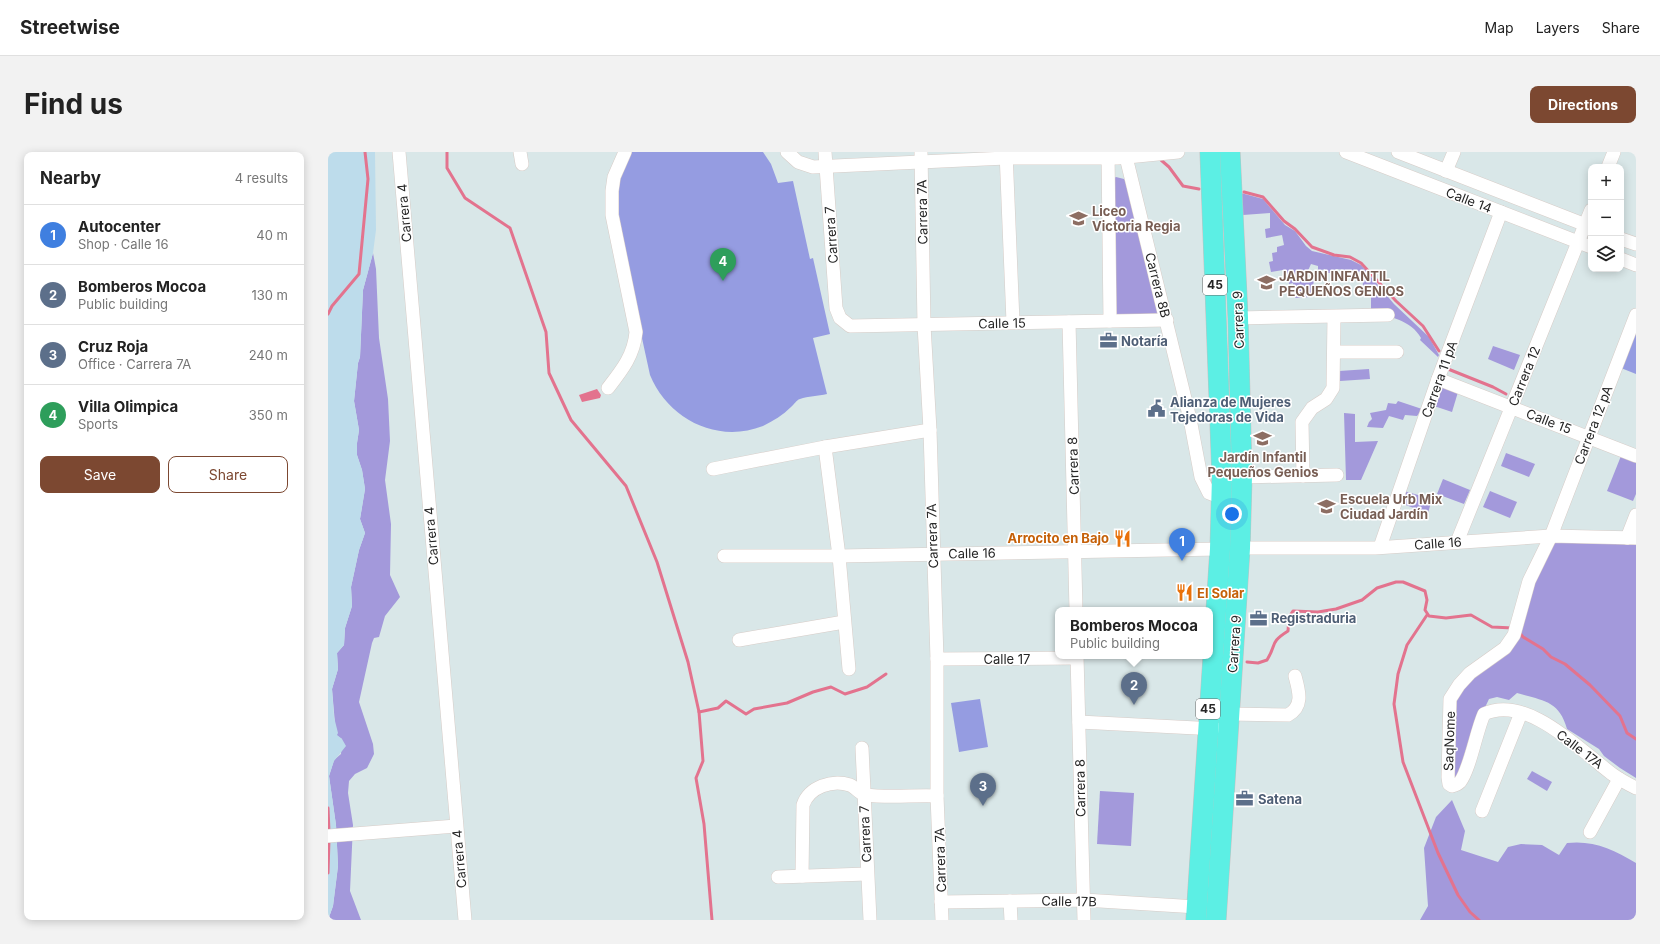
<!DOCTYPE html>
<meta charset="utf-8">
<style>
body{margin:0;font-family:Inter,sans-serif;background:#f2f2f2;color:#222}
.controls{position:absolute;right:12px;top:12px;display:grid;overflow:hidden;border-radius:8px;box-shadow:0 2px 10px #0003}
.controls button{width:36px;height:36px;display:grid;place-items:center;padding:0;border:0;border-bottom:1px solid #e0e0e0;background:#fff;color:#222;font:20px sans-serif}
.you{position:absolute;left:904px;top:362px;width:14px;height:14px;margin:-10px;border:3px solid #fff;border-radius:50%;background:#1a73e8;box-shadow:0 0 0 6px #1a73e833}
.badge{display:grid;place-items:center;width:26px;height:26px;border-radius:50%;background:#7c4831;color:#fff;font-size:13px;font-weight:700}
.pin{position:absolute;translate:-50% -33px;filter:drop-shadow(0 1px 2px #0008)}
.pin::after{content:'';position:absolute;top:21px;width:14px;height:12px;background:inherit;clip-path:polygon(0 0,100% 0,50% 100%)}
.popup{position:absolute;left:727px;top:455px;width:158px;height:52px;box-sizing:border-box;display:grid;place-content:center;border-radius:8px;background:#fff;filter:drop-shadow(0 1px 3px #0005);font-size:13px;white-space:nowrap;color:#767676}
.popup b{font-size:15px;color:#222}
.popup::after{content:'';position:absolute;left:50%;top:100%;margin-left:-8px;border:8px solid transparent;border-top-color:#fff}
.list{margin:0;padding:0;list-style:none}
h2{display:flex;justify-content:space-between;align-items:center;height:52px;margin:0;padding:0 16px;font-size:17px}
h2 small{font-size:13px;font-weight:400;color:#767676}
.list li{display:grid;grid-template-columns:26px 1fr auto;gap:12px;align-items:center;box-sizing:border-box;height:60px;padding:0 16px;border-top:1px solid #e0e0e0}
.list b{display:block;font-size:15px;white-space:nowrap}
.list p{margin:0;font-size:13px;white-space:nowrap;color:#767676}
.list em{font-size:13px;font-style:normal;color:#767676}
.actions{display:flex;gap:8px;padding:12px 16px}
.actions a{flex:1;padding:9px 0;border:1px solid #7c4831;border-radius:8px;text-align:center;font-size:14px;color:#7c4831}
.actions .main{background:#7c4831;color:#fff}
.icon{flex:none;width:22px;height:22px;fill:none;stroke:currentColor;stroke-width:2;stroke-linecap:round;stroke-linejoin:round}
.map{position:relative;flex:none;width:1308px;height:768px;overflow:hidden;border-radius:8px}
header{display:flex;align-items:center;gap:24px;box-sizing:border-box;height:56px;padding:0 20px;background:#fff;border-bottom:1px solid #e0e0e0}
header strong{font-size:19px}
nav{display:flex;gap:22px;margin-inline-start:auto;font-size:14px}
.intro{display:flex;align-items:center;justify-content:space-between;box-sizing:border-box;height:96px;padding:0 24px}
h1{margin:0;font-size:28px}
.button{padding:10px 18px;border-radius:8px;background:#7c4831;color:#fff;font-size:14px;font-weight:700}
main{display:flex;gap:24px;padding:0 24px}
aside{flex:1;background:#fff;border-radius:8px;box-shadow:0 2px 10px #0003}
.map>svg:first-child{display:block}
.green{fill:#a399db}
.sand{fill:#bddceb}
.pitch{fill:#959ce1}
.water{fill:#e3738e}
.lines{fill:none;stroke-linecap:round;stroke-linejoin:round}
.stream{stroke:#e3738e;stroke-width:3}
.minor-casing{stroke:#d7ccc7;stroke-width:14}
.highway-casing{stroke:#c2c2c2;stroke-width:21}
.minor{stroke:#fff;stroke-width:13}
.highway{stroke:#5cefe4;stroke-width:20}
.labels{text-anchor:middle;stroke-width:3;stroke-linejoin:round;paint-order:stroke}
.shield{fill:#fff;stroke:#676767;stroke-width:1}
.shield-label{font-size:12px;font-weight:bold;fill:#262626}
.street-label{font-size:13px;fill:#262626;stroke:#fff}
.education-label{font-size:13px;font-weight:bold;fill:#785e54;stroke:#fff;text-anchor:start}
.service-label{font-size:13px;font-weight:bold;fill:#4e5e75;stroke:#fff;text-anchor:start}
.food-label{font-size:13px;font-weight:bold;fill:#c56008;stroke:#fff;text-anchor:end}
</style>
<header>
<strong>Streetwise</strong>
<nav><a>Map</a><a>Layers</a><a>Share</a></nav>
</header>
<div class="intro"><h1>Find us</h1><a class="button">Directions</a></div>
<main>
<aside>
<h2>Nearby<small>4 results</small></h2>
<ul class="list">
<li><span class="badge" style="background:#3f7fe0">1</span><div><b>Autocenter</b><p>Shop · Calle 16</p></div><em>40 m</em></li>
<li><span class="badge" style="background:#5c6f8a">2</span><div><b>Bomberos Mocoa</b><p>Public building</p></div><em>130 m</em></li>
<li><span class="badge" style="background:#5c6f8a">3</span><div><b>Cruz Roja</b><p>Office · Carrera 7A</p></div><em>240 m</em></li>
<li><span class="badge" style="background:#2e9e5b">4</span><div><b>Villa Olimpica</b><p>Sports</p></div><em>350 m</em></li>
</ul>
<div class="actions"><a class="main">Save</a><a>Share</a></div>
</aside>
<div class="map">
<svg width="1308" height="768" viewBox="0 0 1308 768">
<rect width="100%" height="100%" fill="#d9e7e8"/>
<g class="green">
<polygon points="788,25 796,27 799,31 837,166 784,167 784,27"/>
<path d="M913,41L935,47L957,73L967,79L978,94L984,99L1023,108L1033,113L1066,152L1101,185L1111,203L1110,205L1092,188L1093,186C1083,168 1062,165 1043,159V135L1035,134L1034,120L1008,117L1006,121H998L997,117L990,119V114L983,112L978,123L980,128L986,129L982,145L967,146L965,131L961,132L960,124L955,125V118L943,120L941,110L945,109L944,101L949,100V95L956,93L954,83L938,86L937,77L942,76V61L915,63Z"/>
<polygon points="45,101 48,117 51,186 60,247 62,289 57,328 63,372 62,423 72,445 57,464 51,485 46,486 44,491 31,550 45,592 46,602 39,616 27,622 21,629 20,641 25,673 22,739 33,768 0,768 5,754 10,714 8,673 1,624 6,608 13,602 14,587 8,583 4,537 10,517 9,501 16,493 17,476 24,454 23,435 31,398 37,381 32,367 37,337 34,318 29,303 29,291 31,278 26,249 30,211 32,205 35,138"/>
<polygon points="1165,194 1192,203 1186,218 1160,207"/>
<polygon points="1041,217 1042,227 1012,229 1011,219"/>
<polygon points="1113,234 1130,240 1124,260 1106,254"/>
<polygon points="1070,249 1094,257 1089,264 1077,263 1075,268 1061,264 1055,276 1039,275 1041,270 1044,267 1042,261 1058,258 1060,251 1068,252"/>
<polygon points="1016,261 1027,262 1027,290 1050,289 1033,328 1018,328"/>
<polygon points="1178,301 1207,312 1201,325 1173,314"/>
<polygon points="1293,304 1308,309 1308,342 1305,349 1279,339"/>
<polygon points="1115,327 1142,338 1136,352 1109,342"/>
<polygon points="1076,339 1104,347 1100,361 1072,351"/>
<polygon points="1162,339 1189,350 1182,366 1155,355"/>
<path d="M1222,390L1308,391V626L1292,616L1276,604L1271,597L1239,577C1231,548 1215,549 1189,541L1181,548L1169,545L1161,547L1140,591L1128,630L1123,626L1126,550L1143,525L1181,495Z"/>
<polygon points="1204,619 1224,630 1219,639 1199,627"/>
<polygon points="772,639 806,641 803,694 769,692"/>
<path d="M1124,648L1137,679L1133,698L1170,710L1180,695L1193,692L1214,693L1231,703L1239,691C1265,688 1285,697 1308,711V768H1092L1100,754L1096,696L1108,665Z"/>
</g>
<polygon class="sand" points="0,0 47,0 48,78 45,101 35,138 32,205 30,211 26,249 31,278 29,291 29,303 34,318 37,337 32,367 37,381 31,398 23,435 24,454 17,476 16,493 9,501 10,517 4,537 6,565 10,581 9,583 14,587 18,594 6,609 1,624 8,673 10,714 5,754 0,768"/>
<g class="pitch">
<path d="M304,0H435L443,12L450,31L465,29L482,107L485,106L502,182L485,186L499,242C490,244 480,244 472,247C468,248 466,253 463,255C455,263 445,269 435,274C389,292 340,267 322,223L290,76L287,41L299,6Z"/>
<polygon points="1308,179 1308,222 1293,216"/>
<polygon points="652,547 660,595 631,600 623,551"/>
</g>
<polygon class="water" points="269,237 273,243 272,246 254,250 251,243"/>
<g class="lines">
<g class="stream">
<polyline points="119,0 119,16 137,46 182,76 218,180 221,221 243,268 298,334 329,410 360,510 371,560 375,609 368,626 376,672 384,768"/>
<polyline points="833,8 841,15 855,34 871,37"/>
<polyline points="916,40 935,45 956,69 967,77 984,95 1006,103 1022,105 1033,111 1068,149 1095,174 1111,199"/>
<polyline points="0,162 4,154 31,122 40,27 37,0"/>
<polyline points="1120,217 1165,235 1178,242"/>
<polyline points="1099,463 1079,493 1070,522 1066,552 1075,610 1110,701 1130,743 1142,760 1151,768"/>
<polyline points="1191,480 1195,485 1215,497 1223,505 1237,512 1262,533 1292,564 1299,581 1308,587"/>
<path d="M919,510L930,511L939,508C949,492 941,491 960,479L961,465L965,459L990,460L1008,457L1034,448L1049,436L1068,430H1075L1097,439L1099,448L1097,458L1101,464L1118,466L1143,463L1164,475L1185,476"/>
<polyline points="371,560 390,556 398,549 418,562 426,557 459,551 485,540 503,535 517,542 539,535 558,522"/>
<polyline points="0,656 1,680"/>
<polyline points="0,721 1,687"/>
</g>
<defs>
<g id="minor">
<polyline points="71,0 137,768"/>
<polyline points="192,0 194,12"/>
<polyline points="459,0 470,10 485,15 678,6 789,6 850,0"/>
<polyline points="497,0 508,156 512,166 522,174 839,168"/>
<polyline points="593,0 596,173 602,278 609,507 609,644 614,768"/>
<polyline points="678,0 685,170"/>
<polyline points="780,0 782,169"/>
<polyline points="1018,0 1263,95"/>
<polyline points="1070,0 1263,75"/>
<polyline points="798,5 862,267 873,325 881,341 894,346"/>
<polyline points="1280,15 1286,0"/>
<polyline points="1118,19 1126,0"/>
<polyline points="1293,87 1308,92"/>
<polyline points="1293,107 1308,113"/>
<path d="M1308,163L1223,384L1201,429L1186,483L1177,496L1142,521L1131,533L1122,547L1120,625L1121,632L1124,634C1128,633 1130,632 1132,630C1142,617 1148,580 1156,562C1199,542 1252,598 1284,622C1291,627 1300,632 1308,636"/>
<polyline points="910,166 1060,163"/>
<polyline points="741,170 748,458"/>
<polyline points="1006,200 1069,200"/>
<polyline points="1110,227 1308,304"/>
<path d="M280,236C294,218 306,203 308,180L284,63V39L286,25L297,0"/>
<polyline points="497,295 511,404 521,517"/>
<polyline points="385,317 497,295 602,278"/>
<polyline points="975,324 974,270 984,256 998,247 1005,236 1006,165"/>
<polyline points="914,325 1009,323"/>
<polyline points="1299,386 1308,363"/>
<polyline points="1129,390 1263,58"/>
<polyline points="1052,395 1110,227 1173,60"/>
<polyline points="912,396 1047,396 1223,384 1308,386"/>
<polyline points="396,404 511,404 892,397"/>
<polyline points="411,488 516,470"/>
<polyline points="749,504 756,768"/>
<polyline points="609,507 749,506"/>
<path d="M901,562L960,563C976,554 971,539 967,524"/>
<polyline points="751,570 888,577"/>
<polyline points="534,596 542,768"/>
<polyline points="1154,659 1193,561"/>
<polyline points="1262,680 1291,627"/>
<polyline points="0,684 128,674"/>
<path d="M474,724L475,653C481,635 504,627 522,633C527,635 532,642 537,643C560,646 586,643 609,644"/>
<polyline points="450,725 539,722"/>
<polyline points="682,749 683,768"/>
<polyline points="613,750 756,748 869,755"/>
</g>
<g id="highway">
<polyline points="868,768 892,397 894,325 882,0"/>
<polyline points="888,768 912,396 914,325 910,166 902,0"/>
</g>
</defs>
<use href="#minor" class="minor-casing"/>
<use href="#highway" class="highway-casing"/>
<use href="#minor" class="minor"/>
<use href="#highway" class="highway"/>
</g>
<defs>
<symbol id="school-bare" viewBox="-9 -9 18 18"><path d="M0-5L7-2L0 1L-7-2ZM-4 1L0 2.5L4 1V4Q0 6-4 4Z" fill="#8d6e63" stroke="#fff" stroke-width="2.5" paint-order="stroke"/></symbol>
<symbol id="office-bare" viewBox="-9 -9 18 18"><path d="M-6-3h4V-5.5h4V-3h4V5H-6ZM-1-4.5V-3h2v-1.5ZM-6 0V1H6V0Z" fill="#5c6f8a" stroke="#fff" stroke-width="2.5" paint-order="stroke"/></symbol>
<symbol id="civic-bare" viewBox="-9 -9 18 18"><path d="M-.6-6.5H3V-4.5H.6V-3L4-1V1h2V6H-6V1h2V-1L-.6-3ZM-1.2 2.5V6h2.4V2.5Z" fill="#5c6f8a" stroke="#fff" stroke-width="2.5" paint-order="stroke"/></symbol>
<symbol id="restaurant-bare" viewBox="-9 -9 18 18"><path d="M-5-6h1v4h1v-4h1v4h1v-4h1v5L-1.5 .5V6h-2V.5L-5-1ZM5-6V6H3V1.5H1.5Q1.5-4 5-6Z" fill="#e8710a" stroke="#fff" stroke-width="2.5" paint-order="stroke"/></symbol>
</defs>
<g fill-rule="evenodd">
<use href="#school-bare" x="738" y="54" width="25" height="25"/>
<use href="#school-bare" x="926" y="118" width="25" height="25"/>
<use href="#office-bare" x="768" y="176" width="25" height="25"/>
<use href="#civic-bare" x="816" y="244" width="25" height="25"/>
<use href="#school-bare" x="922" y="274" width="25" height="25"/>
<use href="#school-bare" x="986" y="342" width="25" height="25"/>
<use href="#restaurant-bare" x="782" y="374" width="25" height="25"/>
<use href="#restaurant-bare" x="844" y="428" width="25" height="25"/>
<use href="#office-bare" x="918" y="454" width="25" height="25"/>
<use href="#office-bare" x="904" y="634" width="25" height="25"/>
</g>
<g class="labels">
<g class="shield">
<rect x="875" y="123" width="24" height="20" rx="3"/>
<rect x="868" y="547" width="24" height="20" rx="3"/>
</g>
<g class="shield-label">
<text x="887" y="137">45</text>
<text x="880" y="561">45</text>
</g>
<g class="street-label">
<text transform="translate(1141 48) rotate(21)" y="5">Calle 14</text>
<text transform="translate(594 60) rotate(-91)" y="5">Carrera 7A</text>
<text transform="translate(76 61) rotate(-95)" y="5">Carrera 4</text>
<text transform="translate(503 83) rotate(-94)" y="5">Carrera 7</text>
<text transform="translate(830 133) rotate(76)" y="5">Carrera 8B</text>
<text transform="translate(910 168) rotate(-92)" y="5">Carrera 9</text>
<text transform="translate(674 171) rotate(-1)" y="5">Calle 15</text>
<text transform="translate(1196 224) rotate(-68)" y="5">Carrera 12</text>
<text transform="translate(1111 227) rotate(-70)" y="5">Carrera 11 pA</text>
<text transform="translate(1221 269) rotate(21)" y="5">Calle 15</text>
<text transform="translate(1265 273) rotate(-69)" y="5">Carrera 12 pA</text>
<text transform="translate(745 314) rotate(-92)" y="5">Carrera 8</text>
<text transform="translate(103 384) rotate(-95)" y="5">Carrera 4</text>
<text transform="translate(604 384) rotate(-92)" y="5">Carrera 7A</text>
<text transform="translate(1110 391) rotate(-4)" y="5">Calle 16</text>
<text transform="translate(644 401) rotate(-1)" y="5">Calle 16</text>
<text transform="translate(906 492) rotate(-86)" y="5">Carrera 9</text>
<text x="679" y="512">Calle 17</text>
<text transform="translate(1121 589) rotate(-88)" y="5">SaqNome</text>
<text transform="translate(1252 597) rotate(37)" y="5">Calle 17A</text>
<text transform="translate(752 636) rotate(-91)" y="5">Carrera 8</text>
<text transform="translate(537 682) rotate(-93)" y="5">Carrera 7</text>
<text transform="translate(131 707) rotate(-95)" y="5">Carrera 4</text>
<text transform="translate(612 708) rotate(-92)" y="5">Carrera 7A</text>
<text transform="translate(741 749) rotate(1)" y="5">Calle 17B</text>
</g>
<g class="education-label">
<text x="764" y="64">Liceo<tspan x="764" dy="15">Victoria Regia</tspan></text>
<text x="951" y="129">JARDIN INFANTIL<tspan x="951" dy="15">PEQUEÑOS GENIOS</tspan></text>
<text x="935" y="310" text-anchor="middle">Jardín Infantil<tspan x="935" dy="15">Pequeños Genios</tspan></text>
<text x="1012" y="352">Escuela Urb Mix<tspan x="1012" dy="15">Ciudad Jardín</tspan></text>
</g>
<g class="service-label">
<text x="793" y="194">Notaría</text>
<text x="842" y="255">Alianza de Mujeres<tspan x="842" dy="15">Tejedoras de Vida</tspan></text>
<text x="943" y="471">Registraduria</text>
<text x="930" y="652">Satena</text>
</g>
<g class="food-label">
<text x="781" y="391">Arrocito en Bajo</text>
<text x="869" y="446" text-anchor="start">El Solar</text>
</g>
</g>
</svg>
<div class="controls">
<button>+</button>
<button>−</button>
<button><svg class="icon" aria-label="layers" viewBox="0 0 24 24"><path d="M12 4l9 5-9 5-9-5zM3 14l9 5 9-5"/></svg></button>
</div>
<div class="you"></div>
<div class="pin badge" style="left:854px;top:409px;background:#3f7fe0">1</div>
<div class="pin badge" style="left:806px;top:553px;background:#5c6f8a">2</div>
<div class="popup"><b>Bomberos Mocoa</b>Public building</div>
<div class="pin badge" style="left:655px;top:654px;background:#5c6f8a">3</div>
<div class="pin badge" style="left:395px;top:129px;background:#2e9e5b">4</div>
</div>
</main>
